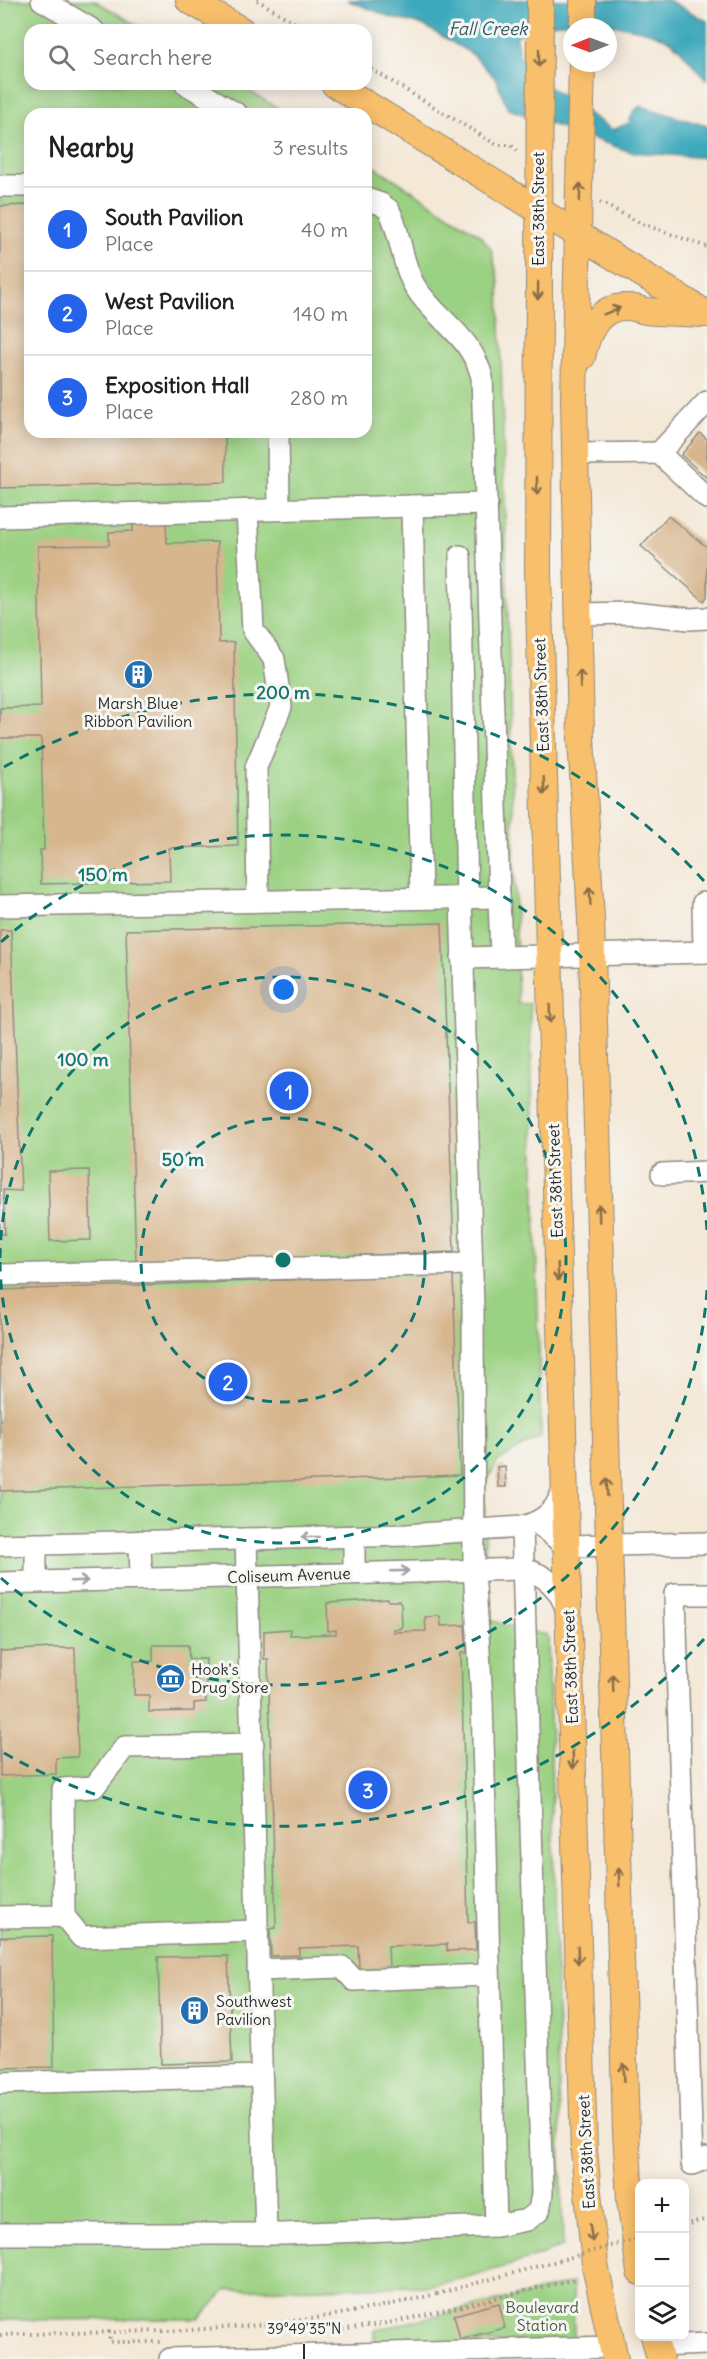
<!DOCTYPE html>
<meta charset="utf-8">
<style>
body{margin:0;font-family:Delius,sans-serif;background:#f2f2f2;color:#222}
.controls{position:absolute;right:18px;bottom:18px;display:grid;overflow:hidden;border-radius:12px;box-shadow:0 3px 15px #0003}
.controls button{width:54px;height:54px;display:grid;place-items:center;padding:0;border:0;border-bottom:2px solid #e0e0e0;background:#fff;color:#222;font:30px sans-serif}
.compass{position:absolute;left:563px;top:18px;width:54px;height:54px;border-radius:50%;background:#fff;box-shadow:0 3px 15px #0003;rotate:269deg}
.you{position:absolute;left:284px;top:990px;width:21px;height:21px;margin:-15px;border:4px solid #fff;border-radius:50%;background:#1a73e8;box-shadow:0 0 0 9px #1a73e833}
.badge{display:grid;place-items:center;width:39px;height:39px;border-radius:50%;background:#2563eb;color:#fff;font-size:20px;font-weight:700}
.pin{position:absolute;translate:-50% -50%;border:3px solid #fff;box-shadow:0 2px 6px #0006}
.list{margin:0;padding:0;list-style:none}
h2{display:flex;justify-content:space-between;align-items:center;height:78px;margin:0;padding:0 24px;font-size:26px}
h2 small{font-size:20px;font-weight:400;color:#767676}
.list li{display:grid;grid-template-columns:39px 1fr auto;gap:18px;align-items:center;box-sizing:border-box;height:84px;padding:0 24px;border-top:2px solid #e0e0e0}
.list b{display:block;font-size:22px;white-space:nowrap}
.list p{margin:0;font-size:20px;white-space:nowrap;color:#767676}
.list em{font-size:20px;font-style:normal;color:#767676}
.icon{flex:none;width:33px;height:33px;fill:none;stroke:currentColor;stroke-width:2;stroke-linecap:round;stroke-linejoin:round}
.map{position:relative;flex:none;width:707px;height:2359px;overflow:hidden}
.search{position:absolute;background:#fff;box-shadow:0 3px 15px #0003;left:24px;top:24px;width:348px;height:66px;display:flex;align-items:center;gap:15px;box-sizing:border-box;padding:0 21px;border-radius:18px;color:#767676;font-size:22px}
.panel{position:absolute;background:#fff;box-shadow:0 3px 15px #0003;left:24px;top:108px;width:348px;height:330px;border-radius:18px}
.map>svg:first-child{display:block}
.green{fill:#9bd183;stroke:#637e57;stroke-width:1.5}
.water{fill:#3ca9bc;stroke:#346a74;stroke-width:1.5}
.building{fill:#d7b68e}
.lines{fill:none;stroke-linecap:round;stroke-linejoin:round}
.minor-casing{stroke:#908a81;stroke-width:24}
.major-casing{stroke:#908a81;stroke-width:28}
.path{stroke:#908a81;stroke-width:4;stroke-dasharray:1.5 4.5;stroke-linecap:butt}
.minor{stroke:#fff;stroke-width:21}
.major{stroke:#f8bf6c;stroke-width:26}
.path-bridge{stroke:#908a81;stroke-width:4;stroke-dasharray:1.5 4.5;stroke-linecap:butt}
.oneway{stroke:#876e48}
.oneway2{stroke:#a0a0a0}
.ticks{fill:none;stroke:#2b2b2b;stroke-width:2}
.ring{fill:none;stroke:#0f766e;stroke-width:3;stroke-dasharray:10 8}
.labels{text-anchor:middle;stroke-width:6;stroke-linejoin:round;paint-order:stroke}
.street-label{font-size:16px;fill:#2b2b2b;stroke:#f6f6f2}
.poi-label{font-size:16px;fill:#2b2b2b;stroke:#f6f6f2;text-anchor:start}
.park-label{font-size:16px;fill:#4d5d45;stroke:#f6f6f2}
.water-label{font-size:18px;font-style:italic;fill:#325d65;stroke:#f6f6f2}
.ticks-label{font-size:15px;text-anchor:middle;fill:#2b2b2b;stroke:#f6f6f2;stroke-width:6;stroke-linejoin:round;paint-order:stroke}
.centre{fill:#0f766e;stroke:#f6f6f2;stroke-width:3}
.ring-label{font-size:18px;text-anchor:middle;font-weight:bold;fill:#0f766e;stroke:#f6f6f2;stroke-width:6;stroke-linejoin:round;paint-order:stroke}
</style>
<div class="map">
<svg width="707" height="2359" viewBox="0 0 707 2359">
<rect width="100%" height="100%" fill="#f6f6f2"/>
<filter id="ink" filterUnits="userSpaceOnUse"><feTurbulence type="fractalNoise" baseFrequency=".0167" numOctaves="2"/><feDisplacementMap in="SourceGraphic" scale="12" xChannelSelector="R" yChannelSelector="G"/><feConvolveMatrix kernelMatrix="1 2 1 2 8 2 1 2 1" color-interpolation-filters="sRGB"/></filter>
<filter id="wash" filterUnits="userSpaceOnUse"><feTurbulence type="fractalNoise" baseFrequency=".008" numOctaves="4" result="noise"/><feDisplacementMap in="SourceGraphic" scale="24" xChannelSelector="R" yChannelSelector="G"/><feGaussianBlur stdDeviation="1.35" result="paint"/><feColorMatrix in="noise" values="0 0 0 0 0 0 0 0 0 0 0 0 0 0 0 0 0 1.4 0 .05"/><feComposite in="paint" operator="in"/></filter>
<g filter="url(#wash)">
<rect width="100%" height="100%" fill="#f4e8d7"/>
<g class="green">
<path d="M0,0H94L145,30H30V84H237L288,114H30V432H366V161L479,234L491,249L499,282L518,1004H530L541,1436L498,1461L484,1487L487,1619L525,1631L548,1635L563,2246C519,2264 473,2277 426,2286L226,2290L200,2319L0,2320Z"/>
<polygon points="573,2283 574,2340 375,2348 375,2330"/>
</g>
<path class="water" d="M347,0H668L707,21V80C691,66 682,44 660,36C629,23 541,13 516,38L519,56L535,68L543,83L613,130L629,123L634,111L641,106L707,126V158L631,152L508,109L496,79L472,54L423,25L393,18Z"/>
<g id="blocks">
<g class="building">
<polygon points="30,205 30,432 225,432 226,482 0,488 0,206"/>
<polygon points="700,433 707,439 707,478 681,455"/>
<polygon points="668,516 707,547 707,597 704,601 641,546"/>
<polygon points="133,523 166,523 167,543 217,542 219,643 234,642 238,846 169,848 170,881 41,884 40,850 44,850 41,738 0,738 0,708 41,707 38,546 109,545 109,532 133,531"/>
<polygon points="442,923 454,1252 136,1263 126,930"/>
<polygon points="0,930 11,930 21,1191 3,1190 5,1234 0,1234"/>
<polygon points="89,1170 91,1240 50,1241 48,1171"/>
<polygon points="453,1274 460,1475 0,1491 0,1290"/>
<polygon points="505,1466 506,1487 498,1487 497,1467"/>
<polygon points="388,1599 388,1601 399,1601 401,1605 402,1625 400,1629 393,1629 393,1632 426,1631 425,1617 440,1616 441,1626 465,1625 467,1653 461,1653 468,1922 475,1922 476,1950 447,1951 447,1944 388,1946 389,1967 359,1969 358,1946 299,1948 299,1955 271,1956 270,1929 276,1928 268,1659 264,1659 264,1631 290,1629 290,1635 336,1634 336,1630 328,1631 327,1603"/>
<polygon points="153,1645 188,1645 189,1659 206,1659 206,1702 194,1703 194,1711 149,1712 149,1695 134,1695 134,1661 153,1661"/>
<polygon points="52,1648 75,1648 78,1757 56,1758 56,1774 0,1776 0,1651"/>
<polygon points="52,1936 54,2067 0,2068 0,1937"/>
<polygon points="228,1956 232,2062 161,2064 158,1957"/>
<polygon points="499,2303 505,2328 460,2339 454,2315"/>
</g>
</g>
</g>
<g filter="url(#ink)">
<use href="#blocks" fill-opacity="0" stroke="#908a81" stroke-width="1.5"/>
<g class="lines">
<defs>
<g id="minor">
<polyline points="42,0 93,30"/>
<polyline points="186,84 237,114"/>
<polyline points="0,186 30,186"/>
<path d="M366,199L381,204L389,210C401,233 401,262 414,285C435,320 470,333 482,377L501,957"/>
<polyline points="278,432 279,509"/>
<polyline points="659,453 707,402"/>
<polyline points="576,454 659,453 707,498"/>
<polyline points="412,506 421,898"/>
<polyline points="247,510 253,630 274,659 281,707 256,767 258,901"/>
<polyline points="0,517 487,504"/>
<polyline points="460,556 467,897"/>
<polyline points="579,614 633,613 689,619 707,618"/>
<polyline points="461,897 473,1309 474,1569 482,1701 496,2226"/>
<polyline points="703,903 704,952"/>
<polyline points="0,906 499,897"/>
<polyline points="462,958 707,952"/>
<polyline points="662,1174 707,1172"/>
<polyline points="0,1275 471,1264"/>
<polyline points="537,1523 566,1546 707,1543"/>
<polyline points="354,1536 354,1573"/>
<polyline points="246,1539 266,2234"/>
<polyline points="140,1541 141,1579"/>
<polyline points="36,1544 36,1582"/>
<path d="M0,1545L407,1535L522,1527C545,1521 559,1509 564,1484"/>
<path d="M0,1583L523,1569C546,1574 560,1588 567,1611"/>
<polyline points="707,1594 675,1594 692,2164 707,2158"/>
<polyline points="64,1916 63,1789 94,1787 125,1747 253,1744"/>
<polyline points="0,1917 64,1916 81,1937 257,1931"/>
<polyline points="258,1970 342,1967 354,1980 488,1975"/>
<polyline points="0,2083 261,2076"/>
<polyline points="0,2234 282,2234 496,2226 527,2220 539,2211 542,2194 522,1527"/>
<polyline points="656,2346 707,2344"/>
<polyline points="170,2359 612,2347"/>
</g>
<g id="major">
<polyline points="189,0 241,30"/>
<polyline points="540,0 538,571 584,2151 595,2265 615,2359"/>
<polyline points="583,27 583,0"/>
<polyline points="582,63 574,399 581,737 591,919 626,2131 630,2200 640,2272"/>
<polyline points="334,84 707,314"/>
<path d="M582,357C587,333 598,305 628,307C634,307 640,310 646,311C666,313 687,313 707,314"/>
<polyline points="654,2336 660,2359"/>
</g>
</defs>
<use href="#minor" class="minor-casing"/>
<use href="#major" class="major-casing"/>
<g class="path">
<polyline points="257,0 307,30"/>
<polyline points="366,66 497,145 511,145 519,153"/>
<polyline points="600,202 642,224 707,247"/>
<polyline points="684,2225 707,2219"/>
<polyline points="109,2331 110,2342 162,2342"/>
<polyline points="319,2333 394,2322 576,2279"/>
<path d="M0,2335C98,2331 196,2334 293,2321C342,2315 390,2305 437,2294"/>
</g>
<use href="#minor" class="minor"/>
<use href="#major" class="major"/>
<polyline class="path-bridge" points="437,2294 640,2238"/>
</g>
<defs><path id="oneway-shaft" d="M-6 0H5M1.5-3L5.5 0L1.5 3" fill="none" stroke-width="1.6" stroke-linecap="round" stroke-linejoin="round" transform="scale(1.5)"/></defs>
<g class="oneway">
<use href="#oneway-shaft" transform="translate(539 58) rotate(90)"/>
<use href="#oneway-shaft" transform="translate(580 192) rotate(-89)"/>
<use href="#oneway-shaft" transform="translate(538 291) rotate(91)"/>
<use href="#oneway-shaft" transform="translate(612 311) rotate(-22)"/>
<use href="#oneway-shaft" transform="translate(537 486) rotate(90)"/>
<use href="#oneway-shaft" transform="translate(580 679) rotate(-91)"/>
<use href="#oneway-shaft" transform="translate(544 786) rotate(88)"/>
<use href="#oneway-shaft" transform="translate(590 896) rotate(-93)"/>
<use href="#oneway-shaft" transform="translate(550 1014) rotate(88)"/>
<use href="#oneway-shaft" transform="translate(599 1213) rotate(-92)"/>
<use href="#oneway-shaft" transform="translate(558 1272) rotate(88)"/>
<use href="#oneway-shaft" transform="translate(607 1487) rotate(-92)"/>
<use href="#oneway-shaft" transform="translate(613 1683) rotate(-92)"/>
<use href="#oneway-shaft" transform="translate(573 1760) rotate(88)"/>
<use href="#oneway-shaft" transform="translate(619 1877) rotate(-92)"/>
<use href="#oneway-shaft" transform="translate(578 1955) rotate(88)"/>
<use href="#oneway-shaft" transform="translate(624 2072) rotate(-92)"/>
<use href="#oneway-shaft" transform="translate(591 2233) rotate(82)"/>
</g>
<g class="oneway2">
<use href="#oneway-shaft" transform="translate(310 1537) rotate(179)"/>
<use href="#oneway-shaft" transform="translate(400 1571) rotate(-2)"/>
<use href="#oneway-shaft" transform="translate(79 1581) rotate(-2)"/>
</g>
</g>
<path class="ticks" d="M304,2344V2359"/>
<g class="ring">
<circle cx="283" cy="1260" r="142"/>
<path d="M0 1258A283 283 0 1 1 0 1262"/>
<path d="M707 1290A425 425 0 0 1 1 1578M1 942A425 425 0 0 1 707 1230"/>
<path d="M704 1639A567 567 0 0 1 4 1753M4 767A567 567 0 0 1 704 881"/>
</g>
<defs>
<symbol id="building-disc" viewBox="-11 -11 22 22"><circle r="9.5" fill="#1f6fb2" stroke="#f6f6f2"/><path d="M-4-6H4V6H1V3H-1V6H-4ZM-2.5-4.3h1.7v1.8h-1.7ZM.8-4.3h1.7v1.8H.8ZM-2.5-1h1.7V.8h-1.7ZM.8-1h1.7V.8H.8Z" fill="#fff"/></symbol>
<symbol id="museum-disc" viewBox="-11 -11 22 22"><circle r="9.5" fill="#1f6fb2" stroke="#f6f6f2"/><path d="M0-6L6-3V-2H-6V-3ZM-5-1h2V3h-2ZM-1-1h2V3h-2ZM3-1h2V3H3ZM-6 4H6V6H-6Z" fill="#fff"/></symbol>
</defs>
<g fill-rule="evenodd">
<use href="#building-disc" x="122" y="658" width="33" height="33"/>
<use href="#museum-disc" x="154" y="1662" width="33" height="33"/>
<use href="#building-disc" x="178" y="1994" width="33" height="33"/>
</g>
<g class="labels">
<g class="street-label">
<text transform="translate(538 209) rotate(-90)" y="6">East 38th Street</text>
<text transform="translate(541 695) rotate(-92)" y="6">East 38th Street</text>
<text transform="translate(555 1181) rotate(-92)" y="6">East 38th Street</text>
<text transform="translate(289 1575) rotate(-2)" y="6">Coliseum Avenue</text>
<text transform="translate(570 1667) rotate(-92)" y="6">East 38th Street</text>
<text transform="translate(586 2152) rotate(-93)" y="6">East 38th Street</text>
</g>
<g class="poi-label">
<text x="138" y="709" text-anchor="middle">Marsh Blue<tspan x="138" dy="18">Ribbon Pavilion</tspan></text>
<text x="191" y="1675">Hook's<tspan x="191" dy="18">Drug Store</tspan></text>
<text x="216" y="2007">Southwest<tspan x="216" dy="18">Pavilion</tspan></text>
</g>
<g class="park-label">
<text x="542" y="2313">Boulevard<tspan x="542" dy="18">Station</tspan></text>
</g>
<g class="water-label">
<text x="488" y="35">Fall Creek</text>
</g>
</g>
<g class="ticks-label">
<text x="304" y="2334">39°49'35"N</text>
</g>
<circle cx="283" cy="1260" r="9" class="centre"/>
<g class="ring-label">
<text x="283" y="699">200 m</text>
<text x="103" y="881">150 m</text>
<text x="83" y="1066">100 m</text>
<text x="183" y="1166">50 m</text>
</g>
</svg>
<div class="controls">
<button>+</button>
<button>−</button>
<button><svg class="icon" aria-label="layers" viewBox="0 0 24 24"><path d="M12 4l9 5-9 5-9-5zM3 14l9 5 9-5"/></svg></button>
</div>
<svg class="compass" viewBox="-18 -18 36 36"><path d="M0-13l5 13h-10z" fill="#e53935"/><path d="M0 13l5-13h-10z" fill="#767676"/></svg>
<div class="you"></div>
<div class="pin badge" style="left:289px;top:1091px">1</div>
<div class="pin badge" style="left:228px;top:1382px">2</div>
<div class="pin badge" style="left:368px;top:1790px">3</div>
<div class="search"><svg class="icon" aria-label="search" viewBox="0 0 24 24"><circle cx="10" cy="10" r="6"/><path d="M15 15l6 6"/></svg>Search here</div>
<section class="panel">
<h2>Nearby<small>3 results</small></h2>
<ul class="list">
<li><span class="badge">1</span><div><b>South Pavilion</b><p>Place</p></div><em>40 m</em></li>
<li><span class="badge">2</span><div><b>West Pavilion</b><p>Place</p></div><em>140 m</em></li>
<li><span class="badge">3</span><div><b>Exposition Hall</b><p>Place</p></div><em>280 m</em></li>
</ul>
</section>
</div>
